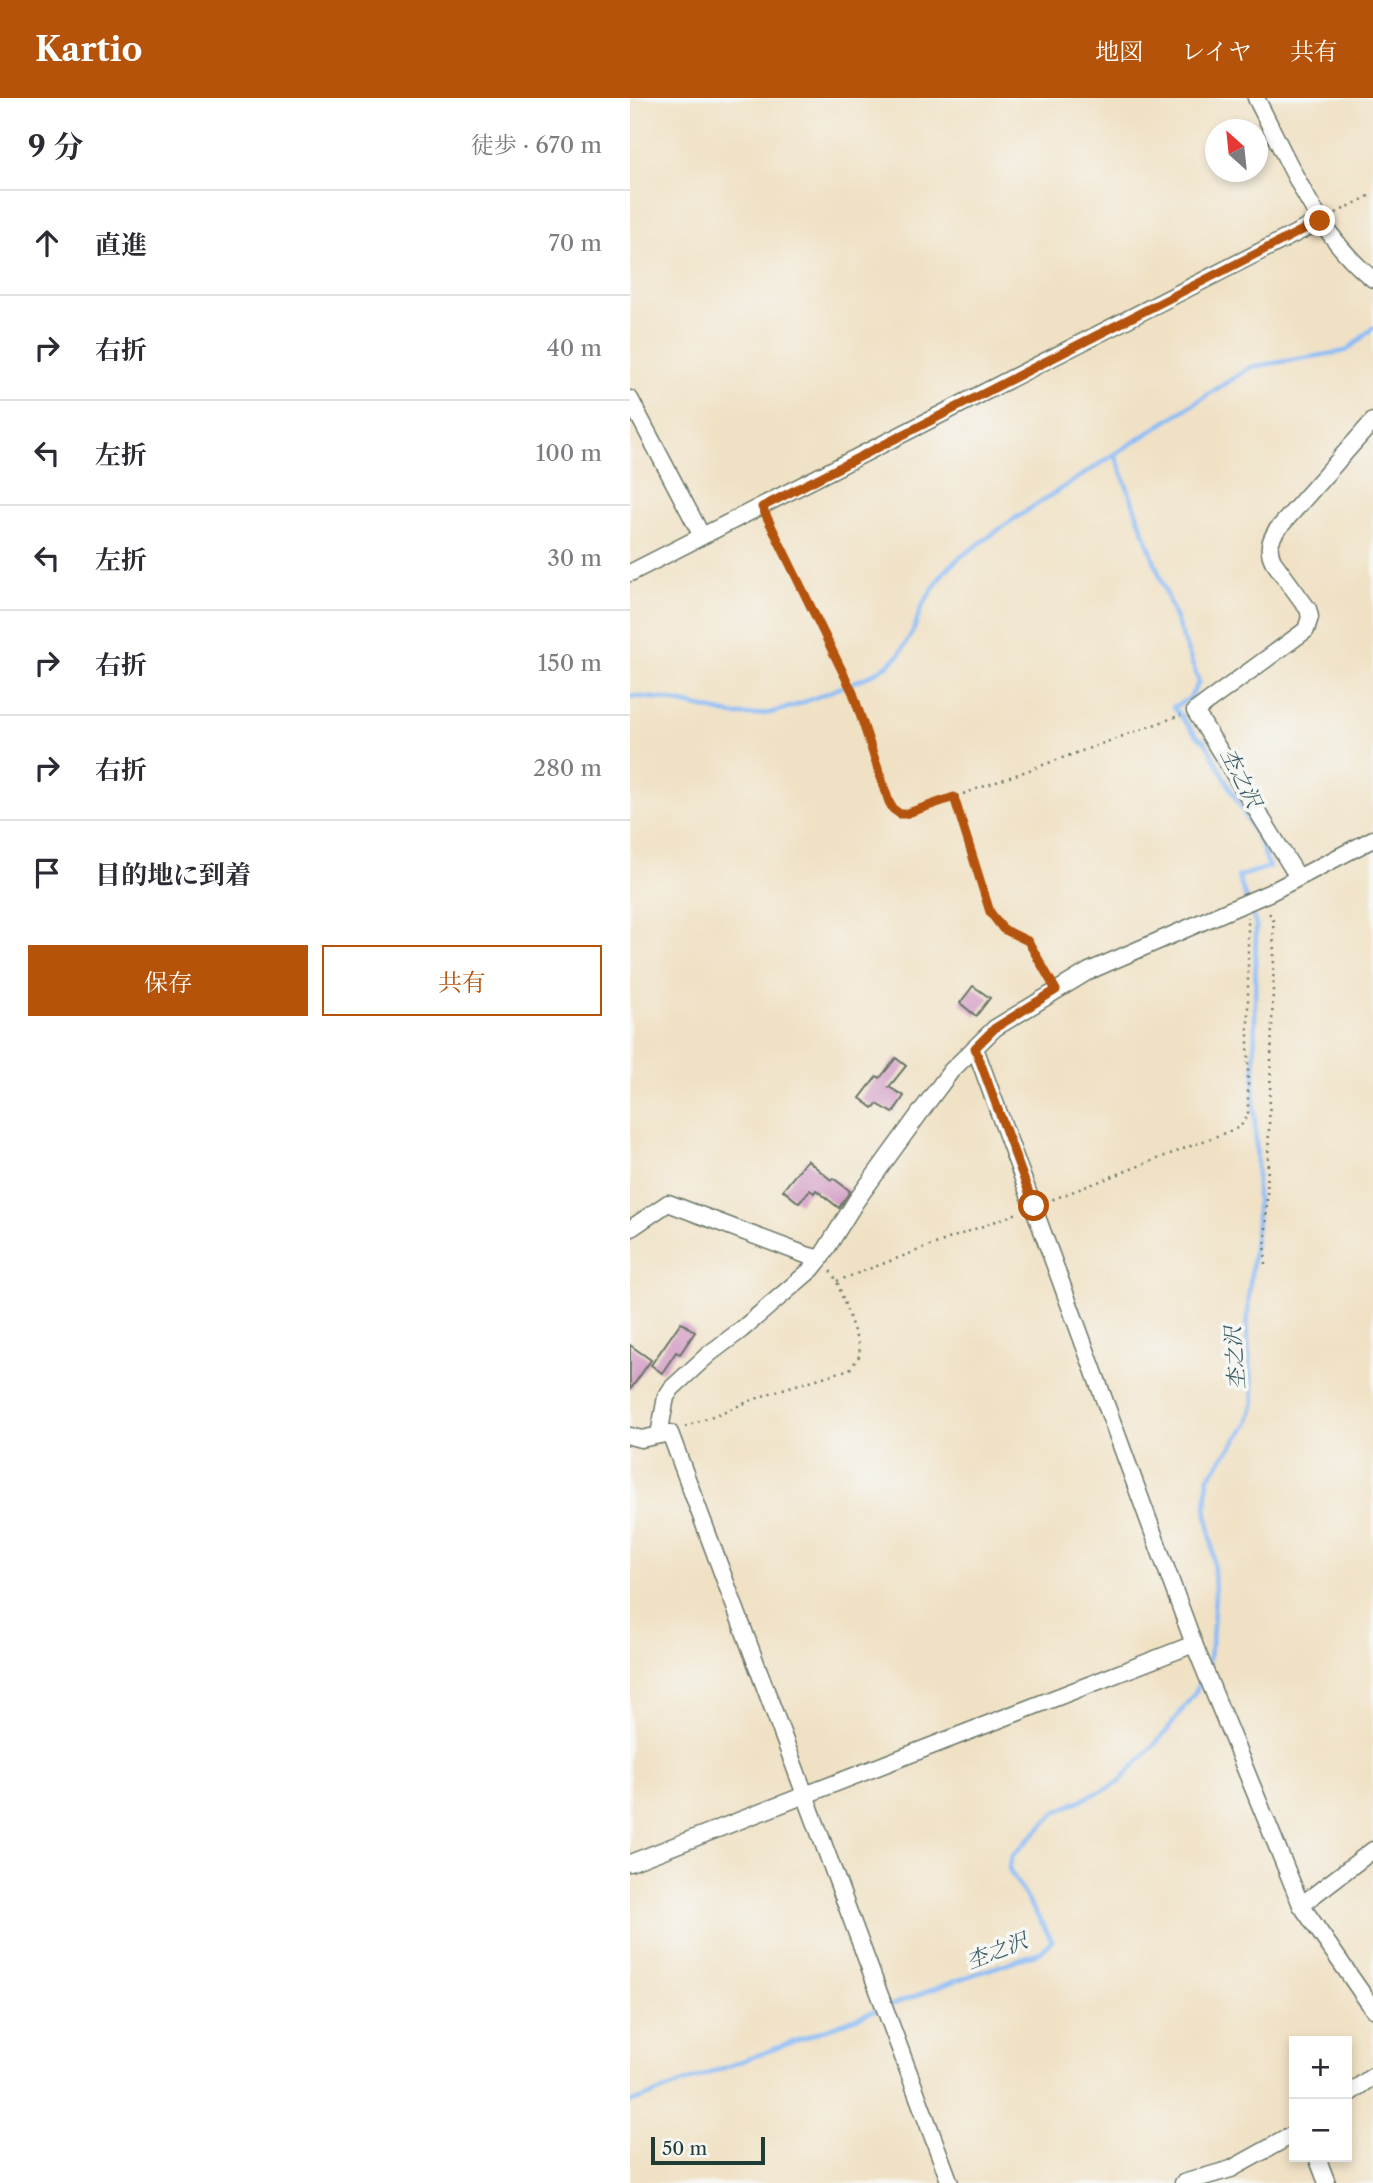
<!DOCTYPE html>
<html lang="ja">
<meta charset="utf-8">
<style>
body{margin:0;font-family:"Libre Caslon Text","Noto Serif JP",serif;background:#f7f7f7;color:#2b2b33}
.controls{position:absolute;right:21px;bottom:21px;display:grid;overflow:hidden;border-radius:0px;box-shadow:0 4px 10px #0003}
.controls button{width:63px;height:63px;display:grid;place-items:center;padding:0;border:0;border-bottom:2px solid #e1e1e2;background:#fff;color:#2b2b33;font:35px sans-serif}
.compass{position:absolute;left:575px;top:21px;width:63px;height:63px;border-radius:50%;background:#fff;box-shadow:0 4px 10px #0003;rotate:333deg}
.scale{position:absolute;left:21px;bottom:18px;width:114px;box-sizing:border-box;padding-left:7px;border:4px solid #1f3d34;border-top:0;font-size:19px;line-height:24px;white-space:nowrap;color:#1f3d34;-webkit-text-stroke:5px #f6f6f2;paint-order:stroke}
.stop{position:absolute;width:21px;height:21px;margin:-16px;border:5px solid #b45309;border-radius:50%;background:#fff}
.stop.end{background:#b45309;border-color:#fff;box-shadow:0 2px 7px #0008}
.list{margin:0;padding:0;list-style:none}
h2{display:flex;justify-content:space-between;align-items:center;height:91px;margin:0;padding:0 28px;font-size:30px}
h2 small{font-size:23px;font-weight:400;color:#7c7c81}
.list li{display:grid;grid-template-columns:46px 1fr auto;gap:21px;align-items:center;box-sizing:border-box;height:105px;padding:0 28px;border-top:2px solid #e1e1e2}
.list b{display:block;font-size:26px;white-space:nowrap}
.list em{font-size:23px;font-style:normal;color:#7c7c81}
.actions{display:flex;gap:14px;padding:21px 28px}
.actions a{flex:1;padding:16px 0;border:2px solid #b45309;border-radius:0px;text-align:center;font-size:24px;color:#b45309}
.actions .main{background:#b45309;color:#fff}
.icon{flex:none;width:38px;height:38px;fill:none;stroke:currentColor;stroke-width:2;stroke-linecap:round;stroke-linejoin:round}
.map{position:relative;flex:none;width:743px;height:2085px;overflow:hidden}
header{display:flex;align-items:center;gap:42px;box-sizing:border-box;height:98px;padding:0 35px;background:#b45309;color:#fff}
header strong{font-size:33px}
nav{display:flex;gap:38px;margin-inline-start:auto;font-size:24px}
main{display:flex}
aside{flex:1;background:#fff}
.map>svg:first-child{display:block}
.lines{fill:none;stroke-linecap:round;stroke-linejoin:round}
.stream{stroke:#89bbf6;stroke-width:4.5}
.building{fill:#ce8fbe}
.street-casing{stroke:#687666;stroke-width:19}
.path{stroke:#687666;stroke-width:2.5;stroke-dasharray:2 5;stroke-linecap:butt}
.street{stroke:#fff;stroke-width:16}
.route{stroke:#b45309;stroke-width:9}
.labels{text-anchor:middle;stroke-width:7;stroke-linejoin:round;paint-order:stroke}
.water-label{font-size:21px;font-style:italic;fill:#3a5c64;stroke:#f6f6f2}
</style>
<header>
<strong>Kartio</strong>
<nav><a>地図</a><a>レイヤ</a><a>共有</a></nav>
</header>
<main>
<aside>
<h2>9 分<small>徒歩 · 670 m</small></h2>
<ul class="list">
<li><svg class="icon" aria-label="ahead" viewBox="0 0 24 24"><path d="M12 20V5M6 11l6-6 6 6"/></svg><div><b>直進</b></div><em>70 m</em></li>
<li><svg class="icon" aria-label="right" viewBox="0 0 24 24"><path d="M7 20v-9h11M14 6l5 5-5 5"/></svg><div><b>右折</b></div><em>40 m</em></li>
<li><svg class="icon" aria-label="left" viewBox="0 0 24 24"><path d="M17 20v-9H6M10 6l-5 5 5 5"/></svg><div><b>左折</b></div><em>100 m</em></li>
<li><svg class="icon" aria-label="left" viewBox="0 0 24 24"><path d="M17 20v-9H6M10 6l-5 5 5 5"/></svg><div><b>左折</b></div><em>30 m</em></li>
<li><svg class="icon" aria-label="right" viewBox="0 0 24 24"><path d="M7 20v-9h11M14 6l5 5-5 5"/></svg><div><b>右折</b></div><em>150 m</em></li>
<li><svg class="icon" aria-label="right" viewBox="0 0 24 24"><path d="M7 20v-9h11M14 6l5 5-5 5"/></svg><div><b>右折</b></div><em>280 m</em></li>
<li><svg class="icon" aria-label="arrive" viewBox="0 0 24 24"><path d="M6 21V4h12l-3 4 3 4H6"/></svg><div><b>目的地に到着</b></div></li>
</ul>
<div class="actions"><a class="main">保存</a><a>共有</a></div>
</aside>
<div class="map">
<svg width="743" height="2085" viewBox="0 0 743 2085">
<rect width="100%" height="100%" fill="#f6f6f2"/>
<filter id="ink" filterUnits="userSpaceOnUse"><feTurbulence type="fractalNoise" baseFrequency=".0143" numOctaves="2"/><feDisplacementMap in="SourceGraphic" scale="14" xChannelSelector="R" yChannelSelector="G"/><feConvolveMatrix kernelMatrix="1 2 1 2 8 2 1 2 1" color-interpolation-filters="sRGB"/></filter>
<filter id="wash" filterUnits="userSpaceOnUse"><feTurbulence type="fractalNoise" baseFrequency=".00686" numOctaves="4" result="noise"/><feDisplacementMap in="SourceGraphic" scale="28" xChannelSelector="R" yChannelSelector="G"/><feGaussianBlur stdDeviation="1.57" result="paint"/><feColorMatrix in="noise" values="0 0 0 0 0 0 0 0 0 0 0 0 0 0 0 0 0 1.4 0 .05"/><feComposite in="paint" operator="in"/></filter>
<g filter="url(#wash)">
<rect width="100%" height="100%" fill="#f0e1c4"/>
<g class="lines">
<g class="stream">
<polyline points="485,356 569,584 559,601 543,609 566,637 576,645 631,747 639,769 608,779 626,827 624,1006 627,1064 627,1124 619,1194 617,1236 624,1304 618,1326 578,1380 576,1410 583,1452 585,1496 582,1543 578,1564"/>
<polyline points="0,598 35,601 104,617 121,617 140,615 167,607 239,578 258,567 269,557 284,531 291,510 313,475 329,460 384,421 621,269 716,253 743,230"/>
<polyline points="0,2005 336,1879 411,1854 422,1842 379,1771 382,1758 426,1714 488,1685 536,1634 566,1593 572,1579"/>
</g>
</g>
<g id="blocks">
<g class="building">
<polygon points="343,888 360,900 346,918 330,905"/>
<polygon points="266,960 276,968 259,989 274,998 263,1015 247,1006 243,1010 230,1000 247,978 250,980"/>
<polygon points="177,1062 201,1082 203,1080 220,1093 209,1110 186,1092 184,1095 180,1092 169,1105 153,1092"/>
<polygon points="51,1224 65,1234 50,1256 46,1254 32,1275 21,1267"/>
<polygon points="0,1247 21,1262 0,1292"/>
</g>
</g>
</g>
<g filter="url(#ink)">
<use href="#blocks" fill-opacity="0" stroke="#687666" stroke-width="2"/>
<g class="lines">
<defs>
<g id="street">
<path d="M626,0C658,61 687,138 743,181"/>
<polyline points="0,301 72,438"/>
<polyline points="0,475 690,123"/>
<path d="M668,779L565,613L676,532L680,519L678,511L643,463C637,451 640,443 646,433L743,323"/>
<polyline points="345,950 564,1546 671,1807 743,1911"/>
<polyline points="0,1131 38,1105 176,1157 190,1161"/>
<polyline points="29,1337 36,1299 42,1290 79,1256 111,1232 182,1171 190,1161 226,1103 303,997 321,973 365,930 459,873 641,794 743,741"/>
<polyline points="0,1338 11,1341 40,1335 320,2085"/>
<polyline points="0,1765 564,1546"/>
<polyline points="671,1807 743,1752"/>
<polyline points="717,1997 743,1978"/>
<polyline points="687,2059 697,2085"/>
<polyline points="553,2085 601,2071 664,2036"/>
</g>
</defs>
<use href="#street" class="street-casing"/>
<g class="path">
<polyline points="706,115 743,96"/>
<polyline points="138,421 223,595 259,704 263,711 270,716 275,717 551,617"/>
<polyline points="324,699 360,814 373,831 398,843 420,880"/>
<polyline points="416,1104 610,1029 618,1018 618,819"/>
<polyline points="635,1166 644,858 643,822 637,811"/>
<polyline points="207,1183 390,1114"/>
<polyline points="55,1329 143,1294 220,1271 230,1257 229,1248 207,1183 199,1171"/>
</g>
<use href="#street" class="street"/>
</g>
</g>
<g class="lines" filter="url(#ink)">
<polyline class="route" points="404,1108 345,950 365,930 426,892 398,843 373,831 360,814 324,699 275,716 270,716 263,711 259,704 223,595 132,409 690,123"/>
</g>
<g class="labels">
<g class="water-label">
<text transform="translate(611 680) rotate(63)" y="7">杢之沢</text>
<text transform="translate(605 1260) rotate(-94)" y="7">杢之沢</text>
<text transform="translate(367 1853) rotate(-21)" y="7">杢之沢</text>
</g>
</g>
</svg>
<div class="controls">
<button>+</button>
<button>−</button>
</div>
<svg class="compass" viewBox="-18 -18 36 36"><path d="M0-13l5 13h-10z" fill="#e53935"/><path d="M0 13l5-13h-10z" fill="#7c7c81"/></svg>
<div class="scale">50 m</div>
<div class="stop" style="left:404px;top:1108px"></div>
<div class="stop end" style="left:690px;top:123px"></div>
</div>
</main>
